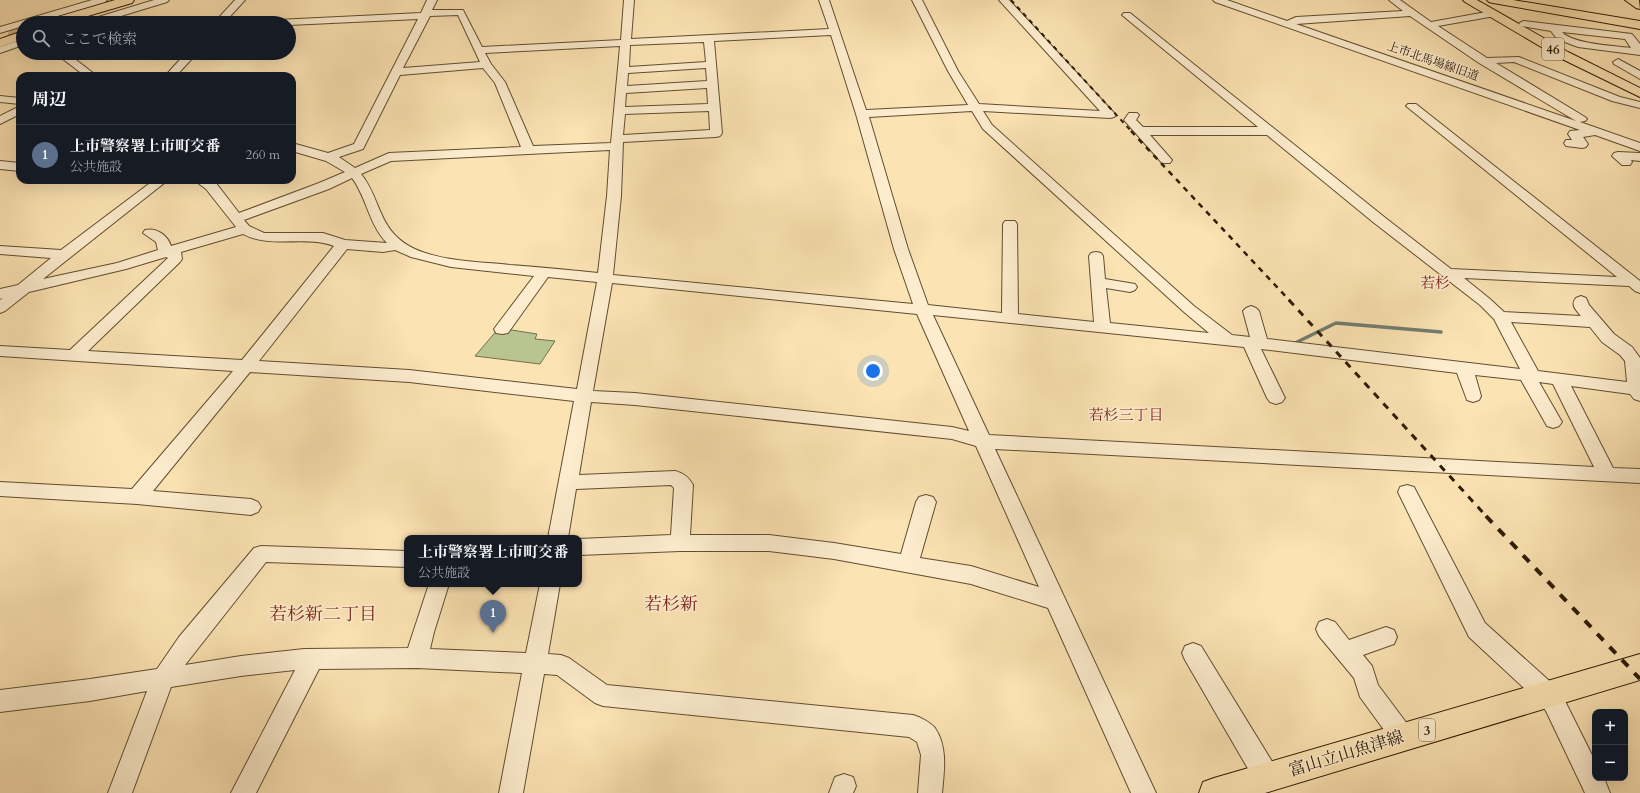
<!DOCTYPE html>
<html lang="ja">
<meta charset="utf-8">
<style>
body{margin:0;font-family:Cardo,"Noto Serif JP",serif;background:#20242c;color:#f1f3f6}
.controls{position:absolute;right:12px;bottom:12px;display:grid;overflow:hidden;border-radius:8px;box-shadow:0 4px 16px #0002}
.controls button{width:36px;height:36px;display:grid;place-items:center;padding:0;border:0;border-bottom:1px solid #363941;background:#171b24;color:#f1f3f6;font:20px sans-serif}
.you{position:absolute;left:873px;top:371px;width:14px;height:14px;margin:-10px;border:3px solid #fff;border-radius:50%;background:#1a73e8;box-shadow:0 0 0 6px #1a73e833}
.badge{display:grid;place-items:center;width:26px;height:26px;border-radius:50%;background:#1a73e8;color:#fff;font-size:13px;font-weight:700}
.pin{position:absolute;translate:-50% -33px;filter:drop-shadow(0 1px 2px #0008)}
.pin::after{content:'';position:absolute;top:21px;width:14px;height:12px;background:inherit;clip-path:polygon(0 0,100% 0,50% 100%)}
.popup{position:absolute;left:404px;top:535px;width:178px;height:52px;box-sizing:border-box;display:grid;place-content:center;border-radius:8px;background:#171b24;filter:drop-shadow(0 1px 3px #0005);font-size:13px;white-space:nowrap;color:#9ea1a6}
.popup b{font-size:15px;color:#f1f3f6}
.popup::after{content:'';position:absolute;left:50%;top:100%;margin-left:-8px;border:8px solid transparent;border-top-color:#171b24}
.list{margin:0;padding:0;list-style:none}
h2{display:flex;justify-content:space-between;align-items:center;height:52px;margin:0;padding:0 16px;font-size:17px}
h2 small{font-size:13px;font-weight:400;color:#9ea1a6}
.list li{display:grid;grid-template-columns:26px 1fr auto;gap:12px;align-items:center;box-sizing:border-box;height:60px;padding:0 16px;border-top:1px solid #363941}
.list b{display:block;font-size:15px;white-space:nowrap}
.list p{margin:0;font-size:13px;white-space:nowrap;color:#9ea1a6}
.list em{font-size:13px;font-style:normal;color:#9ea1a6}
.icon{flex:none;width:22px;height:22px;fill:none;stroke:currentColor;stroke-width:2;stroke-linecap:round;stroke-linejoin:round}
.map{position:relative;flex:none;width:1640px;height:793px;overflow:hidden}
.search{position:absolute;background:#171b24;box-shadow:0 4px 16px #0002;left:16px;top:16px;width:280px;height:44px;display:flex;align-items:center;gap:10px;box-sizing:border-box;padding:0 14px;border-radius:22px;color:#9ea1a6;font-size:15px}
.panel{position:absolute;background:#171b24;box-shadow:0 4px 16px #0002;left:16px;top:72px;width:280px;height:112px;border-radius:12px}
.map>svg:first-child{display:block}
.green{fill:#b9c590;stroke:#72704a}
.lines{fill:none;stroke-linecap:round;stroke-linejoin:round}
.stream{stroke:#727d6f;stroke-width:3.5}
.minor-tunnel{stroke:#d2bb90;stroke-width:10;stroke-dasharray:10 5;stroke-linecap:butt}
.minor-casing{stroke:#604e30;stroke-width:2}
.major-casing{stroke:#2c1c05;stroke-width:2}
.highway-casing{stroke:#2c1c05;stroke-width:2}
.minor{fill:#fdedce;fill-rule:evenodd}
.major{fill:#fce3b3;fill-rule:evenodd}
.highway{fill:#fce3b3;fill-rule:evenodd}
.rail-far3{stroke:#2c1c05;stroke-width:2;stroke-dasharray:4.5 4.5;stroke-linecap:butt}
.rail-far2{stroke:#2c1c05;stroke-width:2.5;stroke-dasharray:5.5 5.5;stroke-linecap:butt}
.rail-far1{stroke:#2c1c05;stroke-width:3;stroke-dasharray:7 7;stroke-linecap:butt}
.rail{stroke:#2c1c05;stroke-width:4;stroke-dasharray:9 9;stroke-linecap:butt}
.labels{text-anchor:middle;stroke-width:3;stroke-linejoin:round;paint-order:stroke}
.far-street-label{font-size:12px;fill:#2c1c05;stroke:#fdedce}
.shield{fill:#fdedce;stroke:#6b5b41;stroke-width:1}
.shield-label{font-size:13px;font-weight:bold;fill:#2c1c05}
.neighbourhood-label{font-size:15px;fill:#7a1f14;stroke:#fdedce}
.near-street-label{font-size:17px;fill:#2c1c05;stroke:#fdedce}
.near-neighbourhood-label{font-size:18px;fill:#7a1f14;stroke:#fdedce}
</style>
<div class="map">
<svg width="1640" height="793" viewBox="0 0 1640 793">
<rect width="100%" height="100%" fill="#fce3b3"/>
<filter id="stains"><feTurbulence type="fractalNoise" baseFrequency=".005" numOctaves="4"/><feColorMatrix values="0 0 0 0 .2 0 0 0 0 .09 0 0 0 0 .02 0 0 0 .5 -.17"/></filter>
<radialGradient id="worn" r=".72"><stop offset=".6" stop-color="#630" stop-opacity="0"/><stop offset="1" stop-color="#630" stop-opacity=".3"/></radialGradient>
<polygon class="green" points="499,328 537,334 535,339 555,341 540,364 475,356"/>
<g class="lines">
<polyline class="stream" points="1293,344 1336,323 1441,332"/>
<polyline class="minor-tunnel" points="9,31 23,36"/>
<defs>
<g id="minor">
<polygon points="92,0 107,0 105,2 34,23 23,23 23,26 0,33 0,27"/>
<polygon points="154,0 169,0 167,2 98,23 83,23 85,21"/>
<polygon points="235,0 245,0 224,23 214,23"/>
<path d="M427,0H437L432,10H463L482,47L621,40L624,0H634L631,39L829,29L819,0H829L866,110L968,105L948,71L912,0H922L958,71L979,104L1100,111L999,0H1009L1116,115L1114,117L1110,118L983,111L992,125L1194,306L1232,335L1250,337L1243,311L1246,308L1251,306L1256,308L1259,311L1267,339L1520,369L1494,319L1480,305L1373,222L1267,135H1150L1172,160L1170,163H1162L1124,120L1129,113H1137L1139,115L1136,120L1143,127H1258L1122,15L1124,13H1130L1383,216L1451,269L1617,277L1406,106L1408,104H1416L1640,281V293L1635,291L1629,286L1464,278L1490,299L1504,312L1581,316C1576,310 1570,305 1576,298L1581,296L1586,298L1589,305L1614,334L1632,347L1640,358V401L1634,399L1630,394L1571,386L1613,468L1640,469V483L995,449L1156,793H1131L1048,608L971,584L834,559L769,551H680L579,555V539L671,535L674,488L671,485L576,489L568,538H548L574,401L409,382L250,372L153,491L251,499L258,502L261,507L258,512L251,515L137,504L0,496V482L132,489L233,371L0,356V346L70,350L168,258L166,257L126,269L29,292L5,311L0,313V300L3,298L0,299V289L18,285L51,258L0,254V246L61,250L154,180H168L43,279L117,263L158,250L156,242L143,233L145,230C157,227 168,236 171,246L236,227L206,189L194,180H210L216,183L239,213L319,183L345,172L326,161L292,151V143L328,153L354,144L418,19L289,25V23H272L277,20L421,13ZM458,15L480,62L403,68L430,16ZM831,35L856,114L894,249L913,304L613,275L621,196L623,142L716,137L720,136L722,133L714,41ZM704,42L706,62L629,67L630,45ZM620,46L611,143L533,146L505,82L491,64L485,53ZM483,68L495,83L521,147L389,153L355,168L339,157L363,149L400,75ZM706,68L707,81L627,86L628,73ZM707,88L708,104L625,107L626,93ZM709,111L710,130L623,135L625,114ZM972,111L983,129L1184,312L1209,333L1110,323L1106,288L1130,292L1135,290L1137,287L1135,284L1105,279L1103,256L1101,253L1096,252L1091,253L1089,256L1094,322L1018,314L1017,224L1015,221H1005L1003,224L1002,313L928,305L908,249L869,117ZM610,150L607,196L598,273C569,270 540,267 510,265C477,261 422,262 397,237C379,221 377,193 361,174L391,161ZM352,178C367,198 369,225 387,243L345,240L323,233H264L249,226L244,220L329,189ZM243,234C270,249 305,235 334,246L242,360L88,351L180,262L182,259L181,252ZM347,249L383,252L395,250L411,257L451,267L534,276L494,329L496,333L502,334L508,333L548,277L597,282L577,389L409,370L259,361ZM612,283L917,314L969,431L952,427L635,393L593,391ZM933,315L1244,347L1267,398L1270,402L1276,404L1282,402L1285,398L1261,349L1457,373L1467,400L1473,402L1479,400L1481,396L1475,375L1521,380L1547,426L1553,428L1559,426L1562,422L1539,382L1553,384L1594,467L989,435ZM1511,322L1590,327L1602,342L1620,355L1625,361L1627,382L1538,371ZM591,402L635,405L952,439L976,446L1039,587L971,566L920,558L936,502L933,497L926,495L919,497L916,502L901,554L834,543L769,535H690L693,485C689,477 683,473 675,471L579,475Z"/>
<path d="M1213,0H1227L1287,21L1296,17L1403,11L1389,0H1400L1431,22L1492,11L1495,12L1497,14L1495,16L1438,26L1487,58L1519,57L1620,97L1640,102V108L1612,101L1514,62L1496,63L1585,117L1587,119L1585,121L1580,122L1640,143V151L1595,135L1583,137L1588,144L1586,147L1582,148L1566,146L1564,143L1566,140H1572L1568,134L1570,131L1580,130L1215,2ZM1410,16L1479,63L1576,121L1296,24Z"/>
<path d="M1524,21L1632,34L1640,44V55L1578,47L1557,39L1551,31L1521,26L1519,24L1521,22ZM1562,32L1625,39L1631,48C1615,46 1572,44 1562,32Z"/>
<polygon points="23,39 23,45 0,53 0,47"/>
<polygon points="55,53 67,53 97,76 85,76"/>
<polygon points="186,53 197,53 176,76 165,76"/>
<polygon points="1618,59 1640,71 1640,79 1614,64 1613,62"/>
<polygon points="0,96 20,98 20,104 0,102"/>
<polygon points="20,106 20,114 0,124 0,116"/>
<polygon points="1618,152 1640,153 1640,161 1631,160 1632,162 1630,165 1622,165 1612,156 1614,153"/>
<polygon points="0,161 20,163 20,171 0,169"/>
<polygon points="1407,485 1414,487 1485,623 1555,686 1562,695 1595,761 1595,778 1604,778 1610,793 1585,793 1546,711 1539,702 1469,637 1398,492 1400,487"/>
<path d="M261,546L407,551V567L266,562L185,665L241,656L304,649L408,648L429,584H449L434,632L430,649L526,653L540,584H560L548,654L561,655L569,658L607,685L913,715C920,717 930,722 935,728C948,747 944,771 942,793H918L921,755L917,742L909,737L603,706L595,703L557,675L544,674L523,793H499L522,673L417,668L319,669L256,793H231L295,670L241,676L171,687L132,793H108L147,691L90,701L0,712V690L90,679L157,669L179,637L254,548Z"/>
<polygon points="1327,619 1335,622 1349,640 1386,627 1394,630 1397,637 1394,644 1363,655 1372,666 1378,685 1411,729 1415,737 1411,745 1403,748 1395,745 1360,697 1354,678 1319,636 1316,629 1319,622"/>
<polygon points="1193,643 1201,646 1276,768 1279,777 1276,786 1267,789 1258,786 1185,660 1182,653 1185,646"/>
<polygon points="844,774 853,777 856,786 853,793 829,793 835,777"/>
</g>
<g id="major">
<polygon points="1463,0 1477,0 1568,52 1640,88 1640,97 1560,58 1465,2"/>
<polygon points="1487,0 1513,0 1640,21 1640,29 1493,3 1489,2"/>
<polygon points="1625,0 1639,0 1640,9 1636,8"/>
<polygon points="1640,654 1640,680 1265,793 1199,793 1203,782 1214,778"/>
</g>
<g id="highway">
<polygon points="115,0 134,0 132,3 64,23 45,23 47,20"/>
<polygon points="23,31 23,39 0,47 0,39"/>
</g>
</defs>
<use href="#minor" class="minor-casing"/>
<use href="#major" class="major-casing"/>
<use href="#highway" class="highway-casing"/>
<use href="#minor" class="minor"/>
<use href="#major" class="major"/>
<use href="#highway" class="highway"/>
<polyline class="rail-far3" points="1011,0 1132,132"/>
<polyline class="rail-far2" points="1131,131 1290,301"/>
<polyline class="rail-far1" points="1289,300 1487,517"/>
<polyline class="rail" points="1486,516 1640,679"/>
</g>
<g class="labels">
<g class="far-street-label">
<text transform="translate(1433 61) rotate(19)" y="4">上市北馬場線旧道</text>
</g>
<g class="shield">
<rect x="1542" y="38" width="22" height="22" rx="3"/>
<rect x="1419" y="719" width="16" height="22" rx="3"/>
</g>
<g class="shield-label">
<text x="1553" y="54">46</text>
<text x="1427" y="735">3</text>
</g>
<g class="neighbourhood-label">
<text x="1435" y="288">若杉</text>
<text x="1126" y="420">若杉三丁目</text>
</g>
<g class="near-street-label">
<text transform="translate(1346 753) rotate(-17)" y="6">富山立山魚津線</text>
</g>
<g class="near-neighbourhood-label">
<text x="671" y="610">若杉新</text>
<text x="323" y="620">若杉新二丁目</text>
</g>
</g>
<rect width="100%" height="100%" filter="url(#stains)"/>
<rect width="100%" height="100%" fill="url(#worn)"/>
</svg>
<div class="controls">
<button>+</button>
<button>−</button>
</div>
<div class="you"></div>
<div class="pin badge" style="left:493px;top:633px;background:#5c6f8a">1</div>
<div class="popup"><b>上市警察署上市町交番</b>公共施設</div>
<div class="search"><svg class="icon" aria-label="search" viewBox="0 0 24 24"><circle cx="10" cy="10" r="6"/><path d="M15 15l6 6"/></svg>ここで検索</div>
<section class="panel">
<h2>周辺<small></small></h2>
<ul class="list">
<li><span class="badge" style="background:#5c6f8a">1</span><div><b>上市警察署上市町交番</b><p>公共施設</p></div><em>260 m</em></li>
</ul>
</section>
</div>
